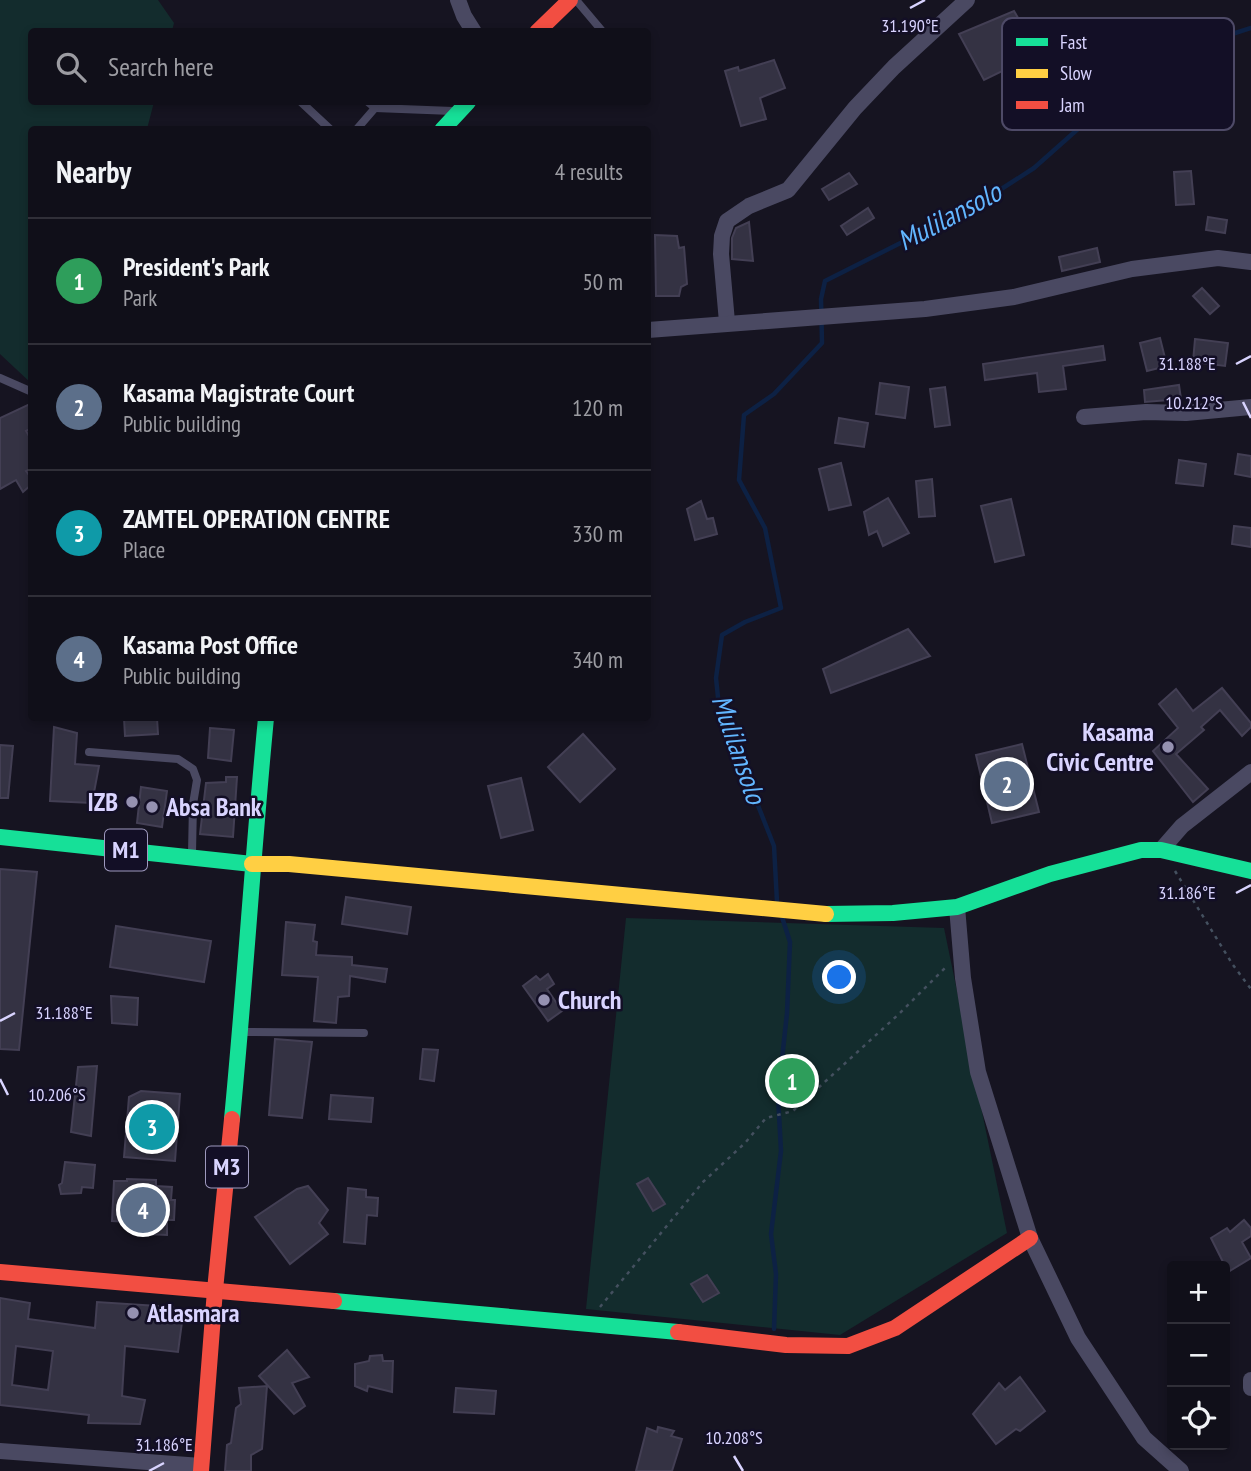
<!DOCTYPE html>
<meta charset="utf-8">
<style>
body{margin:0;font-family:"PT Sans Narrow",sans-serif;background:#1e1d26;color:#f1f3f6}
.controls{position:absolute;right:21px;bottom:21px;display:grid;overflow:hidden;border-radius:7px;box-shadow:0 4px 10px #0003}
.controls button{width:63px;height:63px;display:grid;place-items:center;padding:0;border:0;border-bottom:2px solid #302f38;background:#100f19;color:#f1f3f6;font:35px sans-serif}
.you{position:absolute;left:840px;top:978px;width:24px;height:24px;margin:-18px;border:5px solid #fff;border-radius:50%;background:#1a73e8;box-shadow:0 0 0 10px #1a73e833}
.badge{display:grid;place-items:center;width:46px;height:46px;border-radius:50%;background:#9591b1;color:#fff;font-size:23px;font-weight:700}
.pin{position:absolute;translate:-50% -50%;border:4px solid #fff;box-shadow:0 2px 7px #0006}
.list{margin:0;padding:0;list-style:none}
h2{display:flex;justify-content:space-between;align-items:center;height:91px;margin:0;padding:0 28px;font-size:30px}
h2 small{font-size:23px;font-weight:400;color:#9c9ca2}
.list li{display:grid;grid-template-columns:46px 1fr auto;gap:21px;align-items:center;box-sizing:border-box;height:126px;padding:0 28px;border-top:2px solid #302f38}
.list b{display:block;font-size:26px;white-space:nowrap}
.list p{margin:0;font-size:23px;white-space:nowrap;color:#9c9ca2}
.list em{font-size:23px;font-style:normal;color:#9c9ca2}
.icon{flex:none;width:38px;height:38px;fill:none;stroke:currentColor;stroke-width:2;stroke-linecap:round;stroke-linejoin:round}
.map{position:relative;flex:none;width:1251px;height:1471px;overflow:hidden}
.search{position:absolute;background:#100f19;box-shadow:0 4px 10px #0003;left:28px;top:28px;width:623px;height:77px;display:flex;align-items:center;gap:18px;box-sizing:border-box;padding:0 24px;border-radius:7px;color:#9c9ca2;font-size:26px}
.panel{position:absolute;background:#100f19;box-shadow:0 4px 10px #0003;left:28px;top:126px;width:623px;height:595px;border-radius:7px}
.map>svg:first-child{display:block}
.green{fill:#132c2d}
.lines{fill:none;stroke-linecap:round;stroke-linejoin:round}
.stream{stroke:#0d2144;stroke-width:4.5}
.building{fill:#343243;stroke:#433f54;stroke-width:2;fill-rule:evenodd}
.path{stroke:#44505f;stroke-width:2.5;stroke-dasharray:3.5 5;stroke-linecap:butt}
.lane{stroke:#4a4962;stroke-width:8}
.street{stroke:#4a4962;stroke-width:16}
.fast{stroke:#16e098;stroke-width:16}
.slow{stroke:#ffcf43;stroke-width:16}
.jam{stroke:#f24e42;stroke-width:16}
.ticks{fill:none;stroke:#d9d4ff;stroke-width:2.5}
.poi-dot{fill:#9591b1;stroke:#130f26;stroke-width:2.5}
.labels{text-anchor:middle;stroke-width:5;stroke-linejoin:round;paint-order:stroke}
.shield{fill:#130f26;stroke:#9e99be;stroke-width:2}
.shield-label{font-size:24px;font-weight:bold;fill:#d9d4ff}
.poi-label{font-size:26px;font-weight:bold;fill:#d9d4ff;stroke:#130f26;text-anchor:start}
.water-label{font-size:28px;font-style:italic;fill:#62b6ff;stroke:#130f26}
.key{fill:#130f26;stroke:#4e4a67;stroke-width:2}
.key-label{font-size:19px;fill:#d9d4ff}
.ticks-label{font-size:18px;text-anchor:middle;fill:#d9d4ff;stroke:#130f26;stroke-width:5;stroke-linejoin:round;paint-order:stroke}
</style>
<div class="map">
<svg width="1251" height="1471" viewBox="0 0 1251 1471">
<rect width="100%" height="100%" fill="#161421"/>
<g class="green">
<polygon points="0,0 158,0 174,23 172,31 32,32 32,102 154,102 147,129 32,130 31,383 0,354"/>
<polygon points="626,918 944,928 1007,1233 840,1335 586,1309"/>
</g>
<g class="lines">
<g class="stream">
<polyline points="777,902 774,846 719,707 716,678 722,635 745,622 781,608 765,528 739,480 744,415 774,394 822,343 821,299 825,281 978,204 1034,168 1132,81 1214,48 1226,36 1251,28"/>
<polyline points="774,1329 776,1274 771,1234 781,1151 778,1096 787,1013 790,942 782,917"/>
</g>
</g>
<g class="building">
<polygon points="1014,11 1039,53 984,80 959,34"/>
<polygon points="774,60 785,88 760,98 766,119 741,126 725,71 738,67 739,71"/>
<polygon points="1191,171 1194,204 1176,205 1174,172"/>
<polygon points="849,173 857,184 829,200 822,189"/>
<polygon points="868,208 874,218 847,235 841,226"/>
<polygon points="1208,217 1227,220 1225,233 1206,230"/>
<polygon points="749,222 753,261 732,259 732,238 736,228"/>
<polygon points="655,235 677,236 679,248 684,247 687,284 681,287 679,296 656,296"/>
<polygon points="1097,248 1100,262 1062,271 1059,257"/>
<polygon points="1202,288 1219,306 1210,314 1193,296"/>
<polygon points="1160,338 1167,366 1147,371 1140,343"/>
<polygon points="1195,339 1228,343 1225,366 1193,362"/>
<polygon points="1103,346 1105,360 1063,366 1066,389 1039,392 1037,373 985,380 983,364"/>
<polygon points="880,383 909,387 905,418 876,414"/>
<polygon points="1179,385 1181,399 1145,402 1144,390"/>
<polygon points="945,387 950,425 935,427 930,389"/>
<polygon points="32,403 32,428 26,431 32,441 32,468 26,471 32,479 32,484 23,492 16,480 0,489 0,418"/>
<polygon points="839,418 868,423 864,447 835,443"/>
<polygon points="1238,454 1251,456 1251,477 1235,474"/>
<polygon points="1179,460 1206,464 1203,486 1176,483"/>
<polygon points="841,463 851,505 829,510 819,469"/>
<polygon points="932,479 935,516 919,517 916,481"/>
<polygon points="888,498 909,533 883,546 877,531 869,535 864,512"/>
<polygon points="1011,499 1024,555 995,562 981,506"/>
<polygon points="701,501 707,519 713,518 717,534 695,540 687,509"/>
<polygon points="1234,526 1251,528 1251,547 1232,544"/>
<polygon points="908,629 930,656 831,693 823,669"/>
<polygon points="1222,688 1251,723 1251,727 1242,736 1220,710 1201,727 1204,730 1176,754 1208,789 1193,802 1153,751 1178,728 1159,704 1176,689 1193,711"/>
<polygon points="124,718 157,718 158,734 125,736"/>
<polygon points="54,727 77,733 75,764 99,766 92,803 50,801"/>
<polygon points="210,728 234,730 231,761 208,758"/>
<polygon points="583,734 615,769 580,802 548,767"/>
<polygon points="1022,744 1039,812 992,823 976,755"/>
<polygon points="0,745 13,746 8,798 0,798"/>
<polygon points="226,777 237,777 233,837 200,834 206,783 226,782"/>
<polygon points="521,778 533,830 501,838 488,786"/>
<polygon points="141,787 167,791 162,827 137,823"/>
<polygon points="0,869 37,872 19,1050 0,1049"/>
<polygon points="346,897 411,907 407,934 342,924"/>
<polygon points="286,922 315,925 313,941 317,942 316,955 352,957 352,965 387,969 385,982 350,976 349,996 338,997 336,1023 314,1021 318,977 282,975"/>
<polygon points="116,926 211,941 204,982 110,967"/>
<polygon points="548,974 554,984 547,989 562,1011 548,1021 523,986 536,976 540,980"/>
<polygon points="111,996 138,998 137,1025 112,1023"/>
<polygon points="275,1039 312,1042 302,1118 269,1115"/>
<polygon points="423,1049 438,1050 434,1081 420,1079"/>
<polygon points="97,1066 91,1136 71,1132 78,1067"/>
<polygon points="141,1091 180,1094 175,1161 124,1157 129,1097"/>
<polygon points="331,1095 373,1098 371,1122 329,1119"/>
<polygon points="65,1162 95,1165 93,1188 82,1187 81,1193 61,1194 59,1185 62,1183"/>
<polygon points="648,1178 665,1204 653,1211 637,1184"/>
<polygon points="127,1179 156,1180 156,1186 172,1187 171,1200 175,1200 174,1220 167,1220 167,1235 146,1234 147,1223 112,1221 114,1181 127,1181"/>
<polygon points="308,1186 328,1210 319,1223 328,1234 290,1264 255,1217 297,1189"/>
<polygon points="348,1188 366,1190 366,1197 378,1198 377,1216 367,1215 365,1244 344,1242"/>
<polygon points="1244,1220 1251,1228 1251,1236 1242,1242 1251,1258 1228,1272 1211,1238 1227,1228 1230,1232"/>
<polygon points="707,1275 719,1293 703,1302 691,1284"/>
<path d="M0,1298L30,1303L28,1319L95,1328L97,1302L173,1307L182,1322L178,1352L125,1346L122,1396L145,1400L140,1424L88,1423L89,1415L0,1405ZM16,1346L53,1351L48,1390L12,1385Z"/>
<polygon points="287,1350 309,1377 292,1383 305,1406 294,1414 259,1376"/>
<polygon points="382,1355 383,1361 393,1361 392,1392 368,1386 367,1391 355,1386 355,1364 369,1361 370,1356"/>
<polygon points="1020,1377 1045,1411 1020,1431 1016,1429 996,1444 973,1414 999,1383 1005,1390"/>
<polygon points="267,1386 262,1449 251,1455 251,1471 225,1471 227,1445 231,1443 236,1408 241,1404 239,1388"/>
<polygon points="456,1388 496,1391 494,1414 454,1412"/>
<polygon points="658,1427 674,1431 671,1436 682,1439 672,1471 636,1471 647,1428 657,1432"/>
</g>
<g class="lines">
<g class="path">
<polyline points="1175,871 1233,965 1251,989"/>
<polyline points="600,1307 703,1182 745,1143 766,1118 793,1111 900,1013 946,967"/>
</g>
<g class="lane">
<polyline points="576,0 603,32"/>
<polyline points="301,102 331,130"/>
<polyline points="368,102 375,108 453,111"/>
<polyline points="356,130 375,108"/>
<polyline points="0,378 32,392"/>
<polyline points="89,752 178,759 193,769 197,780 193,804 192,853"/>
<polyline points="244,1032 364,1033"/>
</g>
<g class="street">
<polyline points="458,0 464,16 474,32"/>
<polyline points="727,322 721,254 722,236 727,221 749,206 788,190 855,108 894,67 967,0"/>
<polyline points="648,330 925,309 1014,297 1132,269 1218,258 1251,262"/>
<polyline points="1084,417 1146,412 1186,413 1251,407"/>
<polyline points="1161,850 1182,826 1251,772"/>
<polyline points="957,907 963,978 978,1072 1030,1238 1078,1338 1144,1438 1181,1471"/>
<polyline points="1251,1380 1251,1388"/>
<polyline points="0,1451 201,1466"/>
</g>
<g class="fast">
<polyline points="442,130 468,102"/>
<polyline points="0,837 252,864"/>
<polyline points="826,914 893,913 957,907 1050,874 1141,850 1161,850 1251,871"/>
<path d="M232,1119C245,985 253,852 266,718"/>
<polyline points="334,1301 678,1332"/>
</g>
<polyline class="slow" points="252,864 289,864 826,914"/>
<g class="jam">
<polyline points="537,32 570,0"/>
<polyline points="0,1272 334,1301"/>
<polyline points="678,1332 786,1345 848,1346 895,1328 1030,1238"/>
<polyline points="201,1471 215,1290 232,1119"/>
</g>
</g>
<path class="ticks" d="M910,8L925,0M1236,364L1251,356M1243,402L1251,418M1236,893L1251,885M0,1021L15,1013M0,1079L8,1095M734,1456L743,1471M149,1471L164,1463"/>
<g class="poi-dot">
<circle cx="1168" cy="747" r="7"/>
<circle cx="132" cy="802" r="7"/>
<circle cx="152" cy="807" r="7"/>
<circle cx="544" cy="1000" r="7"/>
<circle cx="133" cy="1313" r="7"/>
</g>
<g class="labels">
<g class="shield">
<rect x="105" y="829.5" width="42" height="41" rx="5"/>
<rect x="206" y="1146.5" width="42" height="41" rx="5"/>
</g>
<g class="shield-label">
<text x="126" y="858">M1</text>
<text x="227" y="1175">M3</text>
</g>
<g class="poi-label">
<text x="1154" y="741" text-anchor="end">Kasama<tspan x="1154" dy="30">Civic Centre</tspan></text>
<text x="118" y="811" text-anchor="end">IZB</text>
<text x="166" y="816">Absa Bank</text>
<text x="558" y="1009">Church</text>
<text x="147" y="1322">Atlasmara</text>
</g>
<g class="water-label">
<text transform="translate(949 216) rotate(-28)" y="10">Mulilansolo</text>
<text transform="translate(739 749) rotate(71)" y="10">Mulilansolo</text>
</g>
</g>
<rect x="1002" y="18" width="232" height="112" rx="10" class="key"/>
<rect x="1016" y="38" width="32" height="8" fill="#16e098"/>
<rect x="1016" y="69" width="32" height="9" fill="#ffcf43"/>
<rect x="1016" y="101" width="32" height="8" fill="#f24e42"/>
<g class="key-label">
<text x="1060" y="49">Fast</text>
<text x="1060" y="80">Slow</text>
<text x="1060" y="112">Jam</text>
</g>
<g class="ticks-label">
<text x="910" y="32">31.190°E</text>
<text x="1187" y="370">31.188°E</text>
<text x="1194" y="409">10.212°S</text>
<text x="1187" y="899">31.186°E</text>
<text x="64" y="1019">31.188°E</text>
<text x="57" y="1101">10.206°S</text>
<text x="734" y="1444">10.208°S</text>
<text x="164" y="1451">31.186°E</text>
</g>
</svg>
<div class="controls">
<button>+</button>
<button>−</button>
<button><svg class="icon" aria-label="locate" viewBox="0 0 24 24"><circle cx="12" cy="12" r="6"/><path d="M12 2v4M12 18v4M2 12h4M18 12h4"/></svg></button>
</div>
<div class="you"></div>
<div class="pin badge" style="left:792px;top:1081px;background:#2e9e5b">1</div>
<div class="pin badge" style="left:1007px;top:784px;background:#5c6f8a">2</div>
<div class="pin badge" style="left:152px;top:1127px;background:#0f9aa8">3</div>
<div class="pin badge" style="left:143px;top:1210px;background:#5c6f8a">4</div>
<div class="search"><svg class="icon" aria-label="search" viewBox="0 0 24 24"><circle cx="10" cy="10" r="6"/><path d="M15 15l6 6"/></svg>Search here</div>
<section class="panel">
<h2>Nearby<small>4 results</small></h2>
<ul class="list">
<li><span class="badge" style="background:#2e9e5b">1</span><div><b>President's Park</b><p>Park</p></div><em>50 m</em></li>
<li><span class="badge" style="background:#5c6f8a">2</span><div><b>Kasama Magistrate Court</b><p>Public building</p></div><em>120 m</em></li>
<li><span class="badge" style="background:#0f9aa8">3</span><div><b>ZAMTEL OPERATION CENTRE</b><p>Place</p></div><em>330 m</em></li>
<li><span class="badge" style="background:#5c6f8a">4</span><div><b>Kasama Post Office</b><p>Public building</p></div><em>340 m</em></li>
</ul>
</section>
</div>
